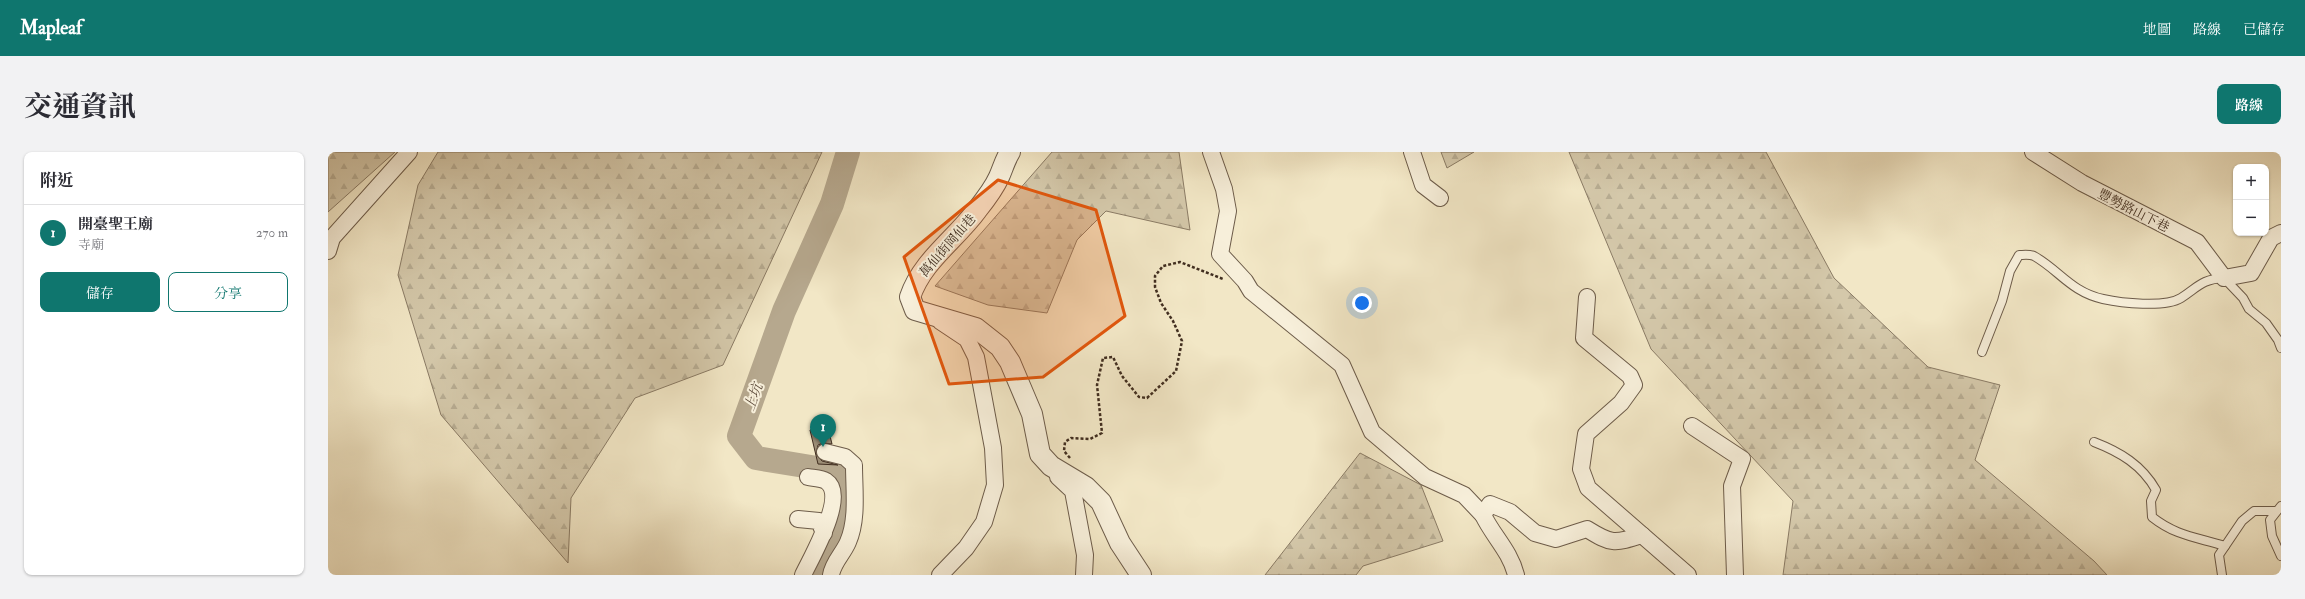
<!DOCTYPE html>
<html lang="zh-TW">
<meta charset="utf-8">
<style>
body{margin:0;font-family:"IM FELL Double Pica","Noto Serif TC",serif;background:#f2f2f3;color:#2b2b33}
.controls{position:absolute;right:12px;top:12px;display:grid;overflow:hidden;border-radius:8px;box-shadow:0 1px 3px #0004}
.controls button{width:36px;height:36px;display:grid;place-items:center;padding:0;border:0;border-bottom:1px solid #e1e1e2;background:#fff;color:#2b2b33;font:20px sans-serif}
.you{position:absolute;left:1034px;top:151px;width:14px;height:14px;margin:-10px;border:3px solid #fff;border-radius:50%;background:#1a73e8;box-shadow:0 0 0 6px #1a73e833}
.badge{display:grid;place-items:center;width:26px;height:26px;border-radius:50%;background:#0f766e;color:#fff;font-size:13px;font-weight:700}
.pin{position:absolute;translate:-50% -33px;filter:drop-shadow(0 1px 2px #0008)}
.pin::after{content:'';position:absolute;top:21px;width:14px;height:12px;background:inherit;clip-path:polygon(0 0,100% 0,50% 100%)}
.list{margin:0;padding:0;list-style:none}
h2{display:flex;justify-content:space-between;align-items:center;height:52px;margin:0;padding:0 16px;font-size:17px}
h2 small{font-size:13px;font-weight:400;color:#7c7c81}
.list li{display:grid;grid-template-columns:26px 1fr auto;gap:12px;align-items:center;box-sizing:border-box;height:56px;padding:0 16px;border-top:1px solid #e1e1e2}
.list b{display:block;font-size:15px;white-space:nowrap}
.list p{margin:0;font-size:13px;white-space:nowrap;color:#7c7c81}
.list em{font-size:13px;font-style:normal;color:#7c7c81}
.actions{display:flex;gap:8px;padding:12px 16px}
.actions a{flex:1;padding:9px 0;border:1px solid #0f766e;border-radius:8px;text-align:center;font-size:14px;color:#0f766e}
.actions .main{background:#0f766e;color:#fff}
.map{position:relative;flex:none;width:1953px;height:423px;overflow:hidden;border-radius:8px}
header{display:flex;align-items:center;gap:24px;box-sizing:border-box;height:56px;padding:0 20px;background:#0f766e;color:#fff}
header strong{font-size:19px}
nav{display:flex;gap:22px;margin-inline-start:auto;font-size:14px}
.intro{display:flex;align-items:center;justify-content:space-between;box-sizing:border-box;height:96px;padding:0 24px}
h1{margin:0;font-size:28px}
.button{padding:10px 18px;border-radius:8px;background:#0f766e;color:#fff;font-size:14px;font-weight:700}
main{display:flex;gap:24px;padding:0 24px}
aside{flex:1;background:#fff;border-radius:8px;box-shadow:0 1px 3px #0004}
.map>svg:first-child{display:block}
.forest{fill:url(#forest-firs);stroke:#8a7b65}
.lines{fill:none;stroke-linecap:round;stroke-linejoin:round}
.river{stroke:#b6a88e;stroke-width:24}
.building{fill:#9d8e76;stroke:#412e20}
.service-casing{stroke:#6d5c4a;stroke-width:10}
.minor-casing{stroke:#6d5c4a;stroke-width:18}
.tertiary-casing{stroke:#6d5c4a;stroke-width:22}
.path{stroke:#412e20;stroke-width:2.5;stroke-dasharray:3 2;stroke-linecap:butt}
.service{stroke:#f7efda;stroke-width:8}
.minor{stroke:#f7efda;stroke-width:16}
.tertiary{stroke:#f7efda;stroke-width:20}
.marked{fill:#e0570d;fill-opacity:0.2;stroke:#e0570d;stroke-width:3;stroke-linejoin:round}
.labels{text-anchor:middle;stroke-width:4;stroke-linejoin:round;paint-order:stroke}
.street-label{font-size:13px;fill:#412e20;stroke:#f7efda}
.water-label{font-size:14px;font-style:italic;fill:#5e4c3c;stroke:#f7efda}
</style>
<header>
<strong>Mapleaf</strong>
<nav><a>地圖</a><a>路線</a><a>已儲存</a></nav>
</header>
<div class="intro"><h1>交通資訊</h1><a class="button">路線</a></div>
<main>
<aside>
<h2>附近<small></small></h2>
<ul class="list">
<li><span class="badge">1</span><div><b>開臺聖王廟</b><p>寺廟</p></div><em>270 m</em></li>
</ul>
<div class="actions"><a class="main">儲存</a><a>分享</a></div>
</aside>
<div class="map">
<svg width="1953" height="423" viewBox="0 0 1953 423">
<defs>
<pattern id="forest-firs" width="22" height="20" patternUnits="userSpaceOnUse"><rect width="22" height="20" fill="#d4c8aa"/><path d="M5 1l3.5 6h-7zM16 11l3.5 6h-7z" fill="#b7ac92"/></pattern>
</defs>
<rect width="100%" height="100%" fill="#f2e7c6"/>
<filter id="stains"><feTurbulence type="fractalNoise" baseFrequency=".005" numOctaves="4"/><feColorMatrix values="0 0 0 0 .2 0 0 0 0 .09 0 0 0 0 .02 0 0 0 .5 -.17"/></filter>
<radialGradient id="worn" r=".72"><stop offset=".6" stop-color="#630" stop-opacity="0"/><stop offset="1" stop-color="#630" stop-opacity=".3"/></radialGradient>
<g class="forest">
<polygon points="0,0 67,0 0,60"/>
<polygon points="110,0 494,0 395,213 307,246 243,346 240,411 113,263 70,123 90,33"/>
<polygon points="724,0 851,0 862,78 778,59 749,88 719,161 660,153 607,134"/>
<polygon points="1113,0 1146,0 1119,16"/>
<polygon points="1241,0 1438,0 1506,126 1600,215 1672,233 1647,308 1766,409 1779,423 1455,423 1465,349 1323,197"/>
<polygon points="1032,301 1093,333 1115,389 1035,414 1028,423 937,423"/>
</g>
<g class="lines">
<polyline class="river" points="490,423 513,377 518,347 512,322 489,316 428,306 411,284 456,159 504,52 520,0"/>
</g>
<polygon class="building" points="499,272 504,292 495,291 490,293 488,302 494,309 510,313 490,312 482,278"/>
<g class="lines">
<defs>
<g id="service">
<path d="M1654,200L1674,149L1682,119L1691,103C1695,103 1702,102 1706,104C1731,118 1743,140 1775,147C1793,151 1837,156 1853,146C1870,135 1874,127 1896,126L1915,146L1921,157L1938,171L1950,188L1953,196"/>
<path d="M1766,290C1792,300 1814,313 1828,338L1823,349L1824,365C1848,384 1868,385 1897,394"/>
<polyline points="1953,354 1942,368 1944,384 1953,404"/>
<polyline points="1894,423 1891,403 1914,369 1926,359 1947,359"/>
</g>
<g id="minor">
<polyline points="883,0 896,37 900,59 892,102 917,129 923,139 1014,213 1044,280 1097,325 1136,343 1155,363"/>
<polyline points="1084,0 1095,33 1112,46"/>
<polyline points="1705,0 1754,31 1869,90 1896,126 1923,121 1943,86 1953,81"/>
<polyline points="0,99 4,86 81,0"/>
<polyline points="1364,274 1414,307 1404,334 1407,423"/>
<path d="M497,300L517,305L526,313C526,338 530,367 520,390C515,402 505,410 503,423"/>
<polyline points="730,325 745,339 757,403 756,423"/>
<polyline points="470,367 491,369 496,381"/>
<polyline points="1314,383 1360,423"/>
<path d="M475,423C483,406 520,343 498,329C493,326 485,326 480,325"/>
<polyline points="612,423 638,396 656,370 667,333 665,296 648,205 639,187 612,169"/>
<path d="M1188,423C1182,399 1165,384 1155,363L1162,352L1182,360L1207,381L1228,387L1259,377C1283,392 1286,392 1314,383L1260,336L1253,317L1258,282L1293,251L1306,233L1302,224L1256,186L1259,145"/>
</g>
<path id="tertiary" d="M682,0C677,8 675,16 671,25C666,36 657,48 649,58C627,88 594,109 582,145L587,158L648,176L672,195L682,210L704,262L712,302L723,314L758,335L773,350L792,391L813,423"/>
</defs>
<use href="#service" class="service-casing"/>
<use href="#minor" class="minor-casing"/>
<use href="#tertiary" class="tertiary-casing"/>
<polyline class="path" points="742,306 736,299 737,290 743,286 762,287 774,281 769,233 775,206 785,205 794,224 811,245 819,246 848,219 854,189 845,169 833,151 827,135 827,124 835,114 852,110 895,127"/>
<use href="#service" class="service"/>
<use href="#minor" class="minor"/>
<use href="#tertiary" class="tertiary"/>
</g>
<path class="marked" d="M670,28L768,58L797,164L715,225L621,232L576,105Z"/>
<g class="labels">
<g class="street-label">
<text transform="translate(1806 58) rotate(27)" y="5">豐勢路山下巷</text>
<text transform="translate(619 93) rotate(-49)" y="5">萬仙街岡仙巷</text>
</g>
<g class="water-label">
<text transform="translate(425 245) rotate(-70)" y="5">上坑</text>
</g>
</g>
<rect width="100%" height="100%" filter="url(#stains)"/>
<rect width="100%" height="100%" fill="url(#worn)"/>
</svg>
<div class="controls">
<button>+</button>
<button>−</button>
</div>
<div class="you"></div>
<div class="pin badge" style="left:495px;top:295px">1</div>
</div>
</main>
